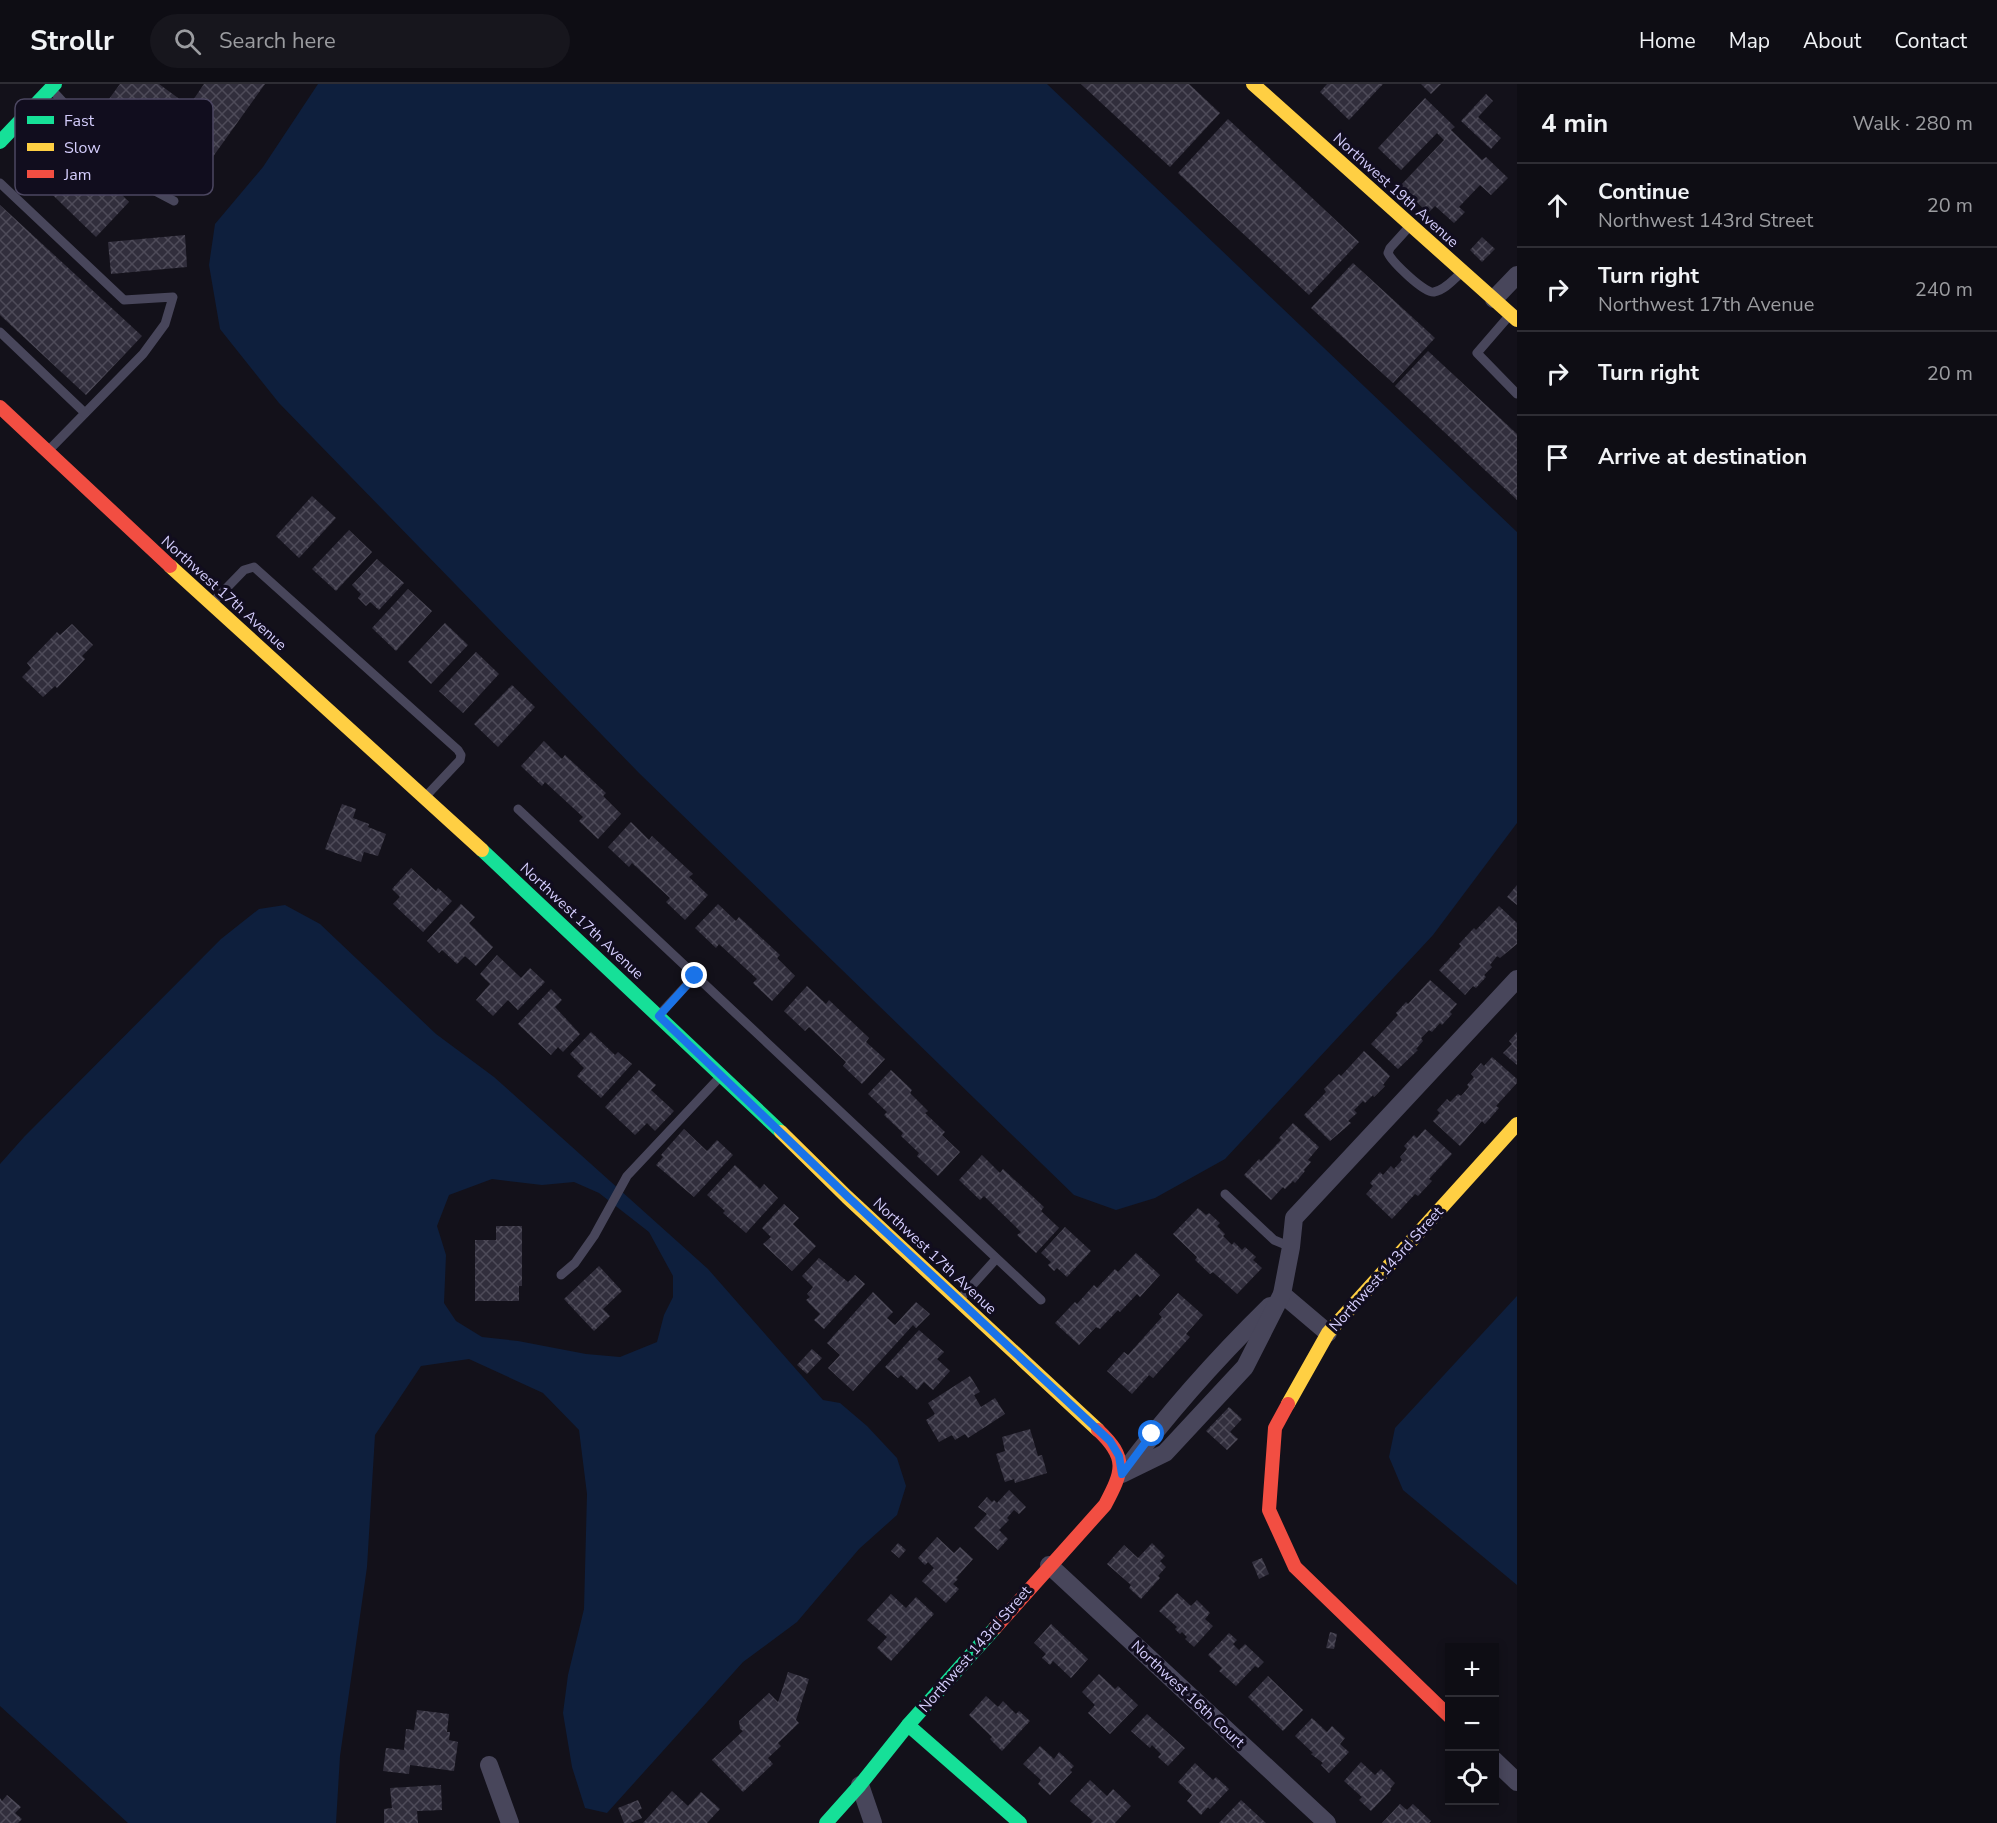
<!DOCTYPE html>
<meta charset="utf-8">
<style>
body{margin:0;font-family:"Nunito Sans",sans-serif;background:#17161d;color:#f1f3f6}
.controls{position:absolute;right:18px;bottom:18px;display:grid;overflow:hidden;border-radius:0px;box-shadow:0 3px 9px #0003}
.controls button{width:54px;height:54px;display:grid;place-items:center;padding:0;border:0;border-bottom:2px solid #2e2d34;background:#0e0d14;color:#f1f3f6;font:30px sans-serif}
.stop{position:absolute;width:18px;height:18px;margin:-14px;border:4px solid #1a73e8;border-radius:50%;background:#fff}
.stop.end{background:#1a73e8;border-color:#fff;box-shadow:0 2px 6px #0008}
.list{margin:0;padding:0;list-style:none}
h2{display:flex;justify-content:space-between;align-items:center;height:78px;margin:0;padding:0 24px;font-size:26px}
h2 small{font-size:20px;font-weight:400;color:#9b9ca0}
.list li{display:grid;grid-template-columns:39px 1fr auto;gap:18px;align-items:center;box-sizing:border-box;height:84px;padding:0 24px;border-top:2px solid #2e2d34}
.list b{display:block;font-size:22px;white-space:nowrap}
.list p{margin:0;font-size:20px;white-space:nowrap;color:#9b9ca0}
.list em{font-size:20px;font-style:normal;color:#9b9ca0}
.icon{flex:none;width:33px;height:33px;fill:none;stroke:currentColor;stroke-width:2;stroke-linecap:round;stroke-linejoin:round}
.map{position:relative;flex:none;width:1517px;height:1739px;overflow:hidden}
header{display:flex;align-items:center;gap:36px;box-sizing:border-box;height:84px;padding:0 30px;background:#0e0d14;border-bottom:2px solid #2e2d34}
header strong{font-size:28px}
nav{display:flex;gap:33px;margin-inline-start:auto;font-size:21px}
.search{width:420px;height:54px;background:#17161d;display:flex;align-items:center;gap:15px;box-sizing:border-box;padding:0 21px;border-radius:33px;color:#9b9ca0;font-size:22px}
main{display:flex}
aside{flex:1;background:#0e0d14}
.map>svg:first-child{display:block}
.water{fill:#0e1f3d;fill-rule:evenodd}
.building{fill:url(#building-cross-hatch)}
.lines{fill:none;stroke-linecap:round;stroke-linejoin:round}
.lane{stroke:#48465b;stroke-width:9}
.street{stroke:#48465b;stroke-width:18}
.fast{stroke:#16e098;stroke-width:14}
.slow{stroke:#ffcf43;stroke-width:14}
.jam{stroke:#f24e42;stroke-width:14}
.route{stroke:#1a73e8;stroke-width:8}
.labels{text-anchor:middle;stroke-width:6;stroke-linejoin:round;paint-order:stroke}
.street-label{font-size:15px;fill:#d4cdfc;stroke:#110d1e}
.key{fill:#110d1e;stroke:#4c4761;stroke-width:1.5}
.key-label{font-size:16px;fill:#d4cdfc}
</style>
<header>
<strong>Strollr</strong>
<div class="search"><svg class="icon" aria-label="search" viewBox="0 0 24 24"><circle cx="10" cy="10" r="6"/><path d="M15 15l6 6"/></svg>Search here</div>
<nav><a>Home</a><a>Map</a><a>About</a><a>Contact</a></nav>
</header>
<main>
<div class="map">
<svg width="1517" height="1739" viewBox="0 0 1517 1739">
<defs>
<pattern id="building-cross-hatch" width="8" height="8" patternUnits="userSpaceOnUse" patternTransform="scale(1.5)"><rect width="8" height="8" fill="#312e3c"/><path d="M0 0l8 8M0 8l8-8" fill="none" stroke="#4e4b59"/></pattern>
</defs>
<rect width="100%" height="100%" fill="#13111a"/>
<g class="water">
<polygon points="318,0 1047,0 1517,448 1517,739 1433,851 1225,1075 1155,1114 1116,1126 1074,1111 639,689 279,319 220,245 209,181 215,140 263,83"/>
<path d="M285,821L320,840L436,950L494,993L708,1185L823,1316L840,1319L867,1342L897,1374L906,1402L897,1431L859,1465L797,1538L743,1578L607,1729L585,1724L572,1683L563,1629L568,1591L584,1525L587,1410L579,1346L543,1309L469,1275L421,1282L375,1351L367,1483L340,1672L336,1739H128L0,1622V1080L24,1053L221,855L259,825ZM492,1095L542,1101L574,1098L599,1109L649,1148L673,1192V1213L664,1231L657,1258L620,1273L586,1270L518,1257L482,1253L456,1237L444,1219L446,1171L437,1142L449,1111Z"/>
<polygon points="1517,1212 1517,1501 1403,1406 1389,1373 1395,1344"/>
</g>
<g class="building">
<polygon points="120,0 159,0 189,22 204,0 265,0 187,109 147,81 152,74 95,34"/>
<polygon points="1081,0 1189,0 1220,29 1170,83"/>
<polygon points="1327,0 1383,0 1349,36 1320,8"/>
<polygon points="1421,0 1441,0 1431,10"/>
<polygon points="1486,10 1493,17 1478,33 1501,54 1491,65 1461,37"/>
<polygon points="1425,14 1455,43 1451,46 1482,76 1486,73 1508,94 1491,111 1480,101 1459,123 1465,128 1454,139 1435,122 1428,129 1400,102 1444,56 1437,49 1401,86 1378,64"/>
<polygon points="1228,35 1359,158 1309,211 1178,89"/>
<polygon points="62,52 129,118 96,153 28,87"/>
<polygon points="0,121 142,252 86,311 0,231"/>
<polygon points="185,151 187,183 111,190 108,158"/>
<polygon points="1482,153 1495,165 1482,178 1470,166"/>
<polygon points="1353,179 1435,254 1393,299 1311,224"/>
<polygon points="1428,267 1517,350 1517,416 1395,302"/>
<polygon points="312,412 336,434 299,474 276,452"/>
<polygon points="349,446 372,468 336,507 312,485"/>
<polygon points="377,475 404,499 379,526 370,518 366,522 358,514 361,510 352,501"/>
<polygon points="408,505 432,527 396,567 372,544"/>
<polygon points="445,539 468,561 431,600 408,578"/>
<polygon points="72,540 93,561 82,572 85,575 57,604 55,602 43,613 22,593 31,584 27,579 57,548 60,551"/>
<polygon points="476,568 499,590 463,629 439,607"/>
<polygon points="512,601 535,623 498,663 474,640"/>
<polygon points="544,657 562,675 565,671 606,709 603,712 621,730 598,755 579,737 583,733 545,698 542,702 521,682"/>
<polygon points="342,720 356,725 353,734 369,740 368,743 386,750 378,772 364,768 361,778 325,765"/>
<polygon points="631,738 649,756 652,752 693,790 689,793 708,811 685,836 666,818 670,814 632,779 629,783 608,763"/>
<polygon points="411,784 436,807 438,804 452,817 423,848 393,820 400,813 392,805"/>
<polygon points="1517,801 1517,821 1507,813"/>
<polygon points="461,820 475,833 469,839 493,863 476,882 465,872 457,880 442,866 439,869 427,857"/>
<polygon points="718,820 736,837 739,833 780,871 777,874 795,892 772,917 753,899 757,895 719,860 716,864 695,844"/>
<polygon points="1499,822 1517,839 1517,860 1500,874 1497,872 1490,881 1492,883 1484,891 1486,893 1476,904 1473,902 1465,911 1439,886 1461,862 1459,860 1474,844 1476,846"/>
<polygon points="497,871 521,894 530,884 545,898 518,926 508,916 493,932 476,916 490,900 480,890"/>
<polygon points="1430,896 1457,920 1450,928 1452,930 1442,941 1440,939 1432,948 1429,946 1421,954 1423,957 1416,965 1418,966 1398,985 1371,960 1398,931 1396,929 1406,918 1408,920"/>
<polygon points="807,902 826,920 829,916 869,954 866,958 885,975 862,1000 843,982 846,978 809,943 805,947 784,927"/>
<polygon points="551,905 562,916 555,923 580,950 563,968 558,963 551,971 518,940"/>
<polygon points="591,948 615,971 618,968 632,980 601,1014 577,992 584,984 570,970"/>
<polygon points="1517,948 1517,981 1503,969 1512,960 1509,957"/>
<polygon points="1364,967 1390,992 1383,1001 1385,1002 1374,1013 1373,1011 1365,1019 1363,1017 1354,1026 1357,1029 1348,1037 1351,1039 1330,1057 1304,1031 1326,1008 1324,1005 1339,990 1341,992"/>
<polygon points="1492,973 1517,995 1517,999 1496,1022 1499,1024 1485,1040 1482,1037 1460,1062 1433,1037 1440,1029 1437,1026 1447,1015 1450,1018 1458,1010 1461,1012 1469,1003 1467,1001 1474,993 1471,990 1481,979 1484,982"/>
<polygon points="639,986 656,1001 651,1006 674,1027 655,1047 647,1039 635,1051 605,1023"/>
<polygon points="891,986 912,1006 910,1009 928,1027 925,1029 945,1048 942,1051 960,1068 938,1092 917,1072 919,1069 901,1052 903,1049 884,1031 887,1028 868,1010"/>
<polygon points="1293,1039 1319,1063 1308,1076 1311,1078 1304,1086 1305,1087 1295,1099 1293,1097 1285,1105 1283,1103 1271,1116 1244,1091 1259,1075 1261,1077 1281,1056 1279,1054"/>
<polygon points="684,1045 707,1067 717,1056 733,1071 694,1113 656,1081 663,1073 661,1071"/>
<polygon points="1425,1045 1452,1070 1429,1095 1432,1097 1418,1112 1415,1110 1392,1135 1366,1110 1373,1102 1370,1099 1380,1088 1383,1091 1391,1082 1394,1085 1402,1076 1400,1073 1407,1065 1404,1062 1414,1051 1417,1054"/>
<polygon points="982,1071 1000,1089 1003,1085 1044,1123 1041,1127 1059,1144 1036,1169 1017,1151 1021,1148 984,1112 980,1116 959,1096"/>
<polygon points="735,1081 760,1105 764,1100 778,1114 746,1149 723,1129 725,1127 707,1111"/>
<polygon points="784,1120 799,1134 793,1140 816,1162 792,1187 763,1160 771,1153 762,1144"/>
<polygon points="1198,1124 1206,1131 1209,1129 1220,1139 1217,1142 1225,1150 1223,1152 1232,1161 1234,1158 1242,1166 1245,1163 1256,1173 1253,1176 1262,1184 1237,1210 1213,1188 1210,1190 1195,1176 1197,1173 1173,1150"/>
<polygon points="496,1142 522,1142 522,1202 519,1202 519,1217 475,1217 475,1156 496,1156"/>
<polygon points="1065,1143 1091,1167 1067,1193 1057,1184 1054,1187 1048,1181 1051,1178 1041,1169"/>
<polygon points="1136,1169 1160,1191 1140,1213 1137,1210 1120,1228 1118,1226 1100,1245 1096,1243 1079,1261 1055,1239 1075,1218 1077,1220 1094,1201 1097,1204 1115,1185 1118,1188"/>
<polygon points="819,1174 848,1198 855,1191 865,1200 824,1245 814,1236 820,1230 806,1216 810,1213 807,1210 813,1203 802,1192"/>
<polygon points="599,1182 622,1207 603,1225 610,1232 594,1247 564,1215"/>
<polygon points="873,1208 893,1228 887,1234 895,1241 916,1218 930,1230 916,1244 913,1241 853,1307 828,1284 840,1271 827,1259"/>
<polygon points="1178,1209 1203,1231 1186,1250 1190,1253 1153,1294 1149,1291 1132,1310 1107,1287 1124,1268 1128,1271 1162,1233 1159,1230"/>
<polygon points="919,1246 944,1268 937,1275 950,1287 933,1306 924,1298 917,1306 901,1291 898,1294 885,1283"/>
<polygon points="812,1265 822,1274 807,1290 797,1281"/>
<polygon points="970,1292 980,1308 974,1311 981,1323 995,1314 1005,1330 968,1354 965,1350 955,1356 952,1351 939,1358 926,1336 935,1330 928,1319"/>
<polygon points="1229,1323 1242,1335 1230,1348 1238,1355 1227,1366 1206,1347"/>
<polygon points="1030,1345 1038,1372 1042,1371 1047,1389 1015,1399 1014,1395 1005,1398 996,1370 1005,1367 1002,1353"/>
<polygon points="1009,1406 1026,1423 1019,1430 1014,1426 1007,1434 1009,1436 999,1446 1008,1455 998,1466 974,1444 987,1430 978,1423 987,1413 992,1418 994,1416 997,1419"/>
<polygon points="937,1453 954,1469 960,1463 973,1475 956,1494 958,1495 953,1500 959,1505 946,1519 922,1497 934,1484 928,1478 925,1481 918,1474"/>
<polygon points="898,1459 906,1466 899,1474 891,1467"/>
<polygon points="1152,1459 1165,1472 1160,1477 1166,1483 1158,1492 1160,1494 1141,1515 1129,1504 1131,1501 1107,1480 1124,1461 1138,1474"/>
<polygon points="1262,1474 1269,1490 1259,1495 1252,1478"/>
<polygon points="1177,1509 1191,1522 1197,1516 1210,1529 1205,1535 1213,1542 1194,1563 1185,1555 1187,1553 1182,1548 1180,1550 1175,1545 1177,1543 1159,1527"/>
<polygon points="891,1510 906,1524 916,1513 934,1530 891,1577 877,1564 887,1553 867,1536"/>
<polygon points="1051,1540 1088,1575 1071,1594 1053,1577 1050,1581 1042,1574 1046,1570 1034,1559"/>
<polygon points="1330,1548 1337,1550 1334,1565 1326,1564"/>
<polygon points="1229,1549 1237,1556 1233,1560 1239,1566 1245,1560 1264,1578 1258,1584 1255,1582 1236,1602 1219,1587 1222,1584 1208,1571"/>
<polygon points="788,1588 809,1595 796,1636 799,1639 778,1659 781,1662 768,1674 773,1680 743,1708 712,1676 743,1647 740,1645 739,1637 769,1609 778,1618"/>
<polygon points="1099,1590 1115,1605 1118,1602 1138,1621 1110,1650 1088,1629 1095,1621 1082,1608"/>
<polygon points="1268,1592 1303,1626 1283,1647 1248,1613"/>
<polygon points="986,1612 998,1623 1003,1617 1016,1630 1019,1627 1030,1637 1002,1667 990,1655 992,1653 969,1631"/>
<polygon points="417,1626 449,1630 447,1648 450,1648 449,1656 458,1658 454,1687 410,1681 409,1690 383,1687 386,1664 404,1666 406,1645 414,1646"/>
<polygon points="1147,1630 1185,1664 1168,1682 1158,1673 1161,1670 1152,1661 1150,1664 1131,1647"/>
<polygon points="1312,1634 1327,1648 1332,1642 1345,1654 1340,1660 1349,1668 1329,1689 1321,1681 1323,1679 1311,1670 1313,1669 1295,1652"/>
<polygon points="1040,1662 1054,1675 1059,1668 1074,1682 1070,1686 1072,1688 1050,1711 1038,1700 1041,1696 1023,1680"/>
<polygon points="1361,1678 1375,1691 1381,1685 1395,1699 1390,1705 1391,1706 1371,1727 1359,1716 1362,1713 1344,1697"/>
<polygon points="1195,1679 1213,1696 1216,1693 1229,1705 1210,1725 1208,1723 1201,1731 1187,1717 1192,1711 1178,1698"/>
<polygon points="1090,1696 1107,1712 1113,1705 1131,1722 1115,1739 1091,1739 1093,1737 1070,1717"/>
<polygon points="441,1701 442,1726 417,1727 418,1739 384,1739 384,1725 392,1724 390,1704"/>
<polygon points="672,1707 688,1722 701,1708 720,1725 707,1739 643,1739"/>
<polygon points="7,1711 21,1723 15,1729 22,1735 18,1739 0,1739 0,1714 2,1717"/>
<polygon points="638,1716 642,1725 638,1726 642,1734 630,1739 624,1739 618,1724"/>
<polygon points="1241,1716 1266,1739 1219,1739"/>
<polygon points="1400,1720 1407,1726 1413,1720 1431,1737 1429,1739 1382,1739"/>
</g>
<g class="lines">
<g class="lane">
<polyline points="52,6 136,97 174,117"/>
<polyline points="0,99 124,216 173,213 165,240 143,270 48,367"/>
<path d="M1409,143L1390,164L1388,169C1392,178 1425,210 1434,208C1445,206 1454,195 1461,189"/>
<polyline points="1509,232 1477,269 1517,310"/>
<polyline points="0,248 85,329"/>
<polyline points="213,518 244,486 254,483 458,666 461,671 460,676 427,711"/>
<polyline points="518,725 1041,1216"/>
<polyline points="660,930 695,892"/>
<polyline points="1225,1110 1274,1156 1291,1163"/>
<polyline points="561,1191 575,1179 594,1152 627,1092 720,993"/>
<polyline points="960,1215 996,1175"/>
</g>
<g class="street">
<polyline points="1494,215 1517,191"/>
<polyline points="1282,1210 1328,1249"/>
<path d="M1124,1388C1168,1329 1217,1274 1270,1222"/>
<polyline points="1122,1390 1165,1369 1245,1283 1282,1210 1291,1163 1294,1134 1517,895"/>
<polyline points="1049,1481 1327,1739"/>
<polyline points="1494,1676 1517,1698"/>
<polyline points="489,1681 510,1739"/>
<polyline points="860,1701 873,1739"/>
</g>
<g class="fast">
<polyline points="0,58 55,0"/>
<polyline points="482,766 781,1048"/>
<polyline points="908,1641 1020,1739"/>
<polyline points="826,1739 860,1701 908,1641 995,1544"/>
</g>
<g class="slow">
<polyline points="1253,0 1517,236"/>
<polyline points="170,482 482,766"/>
<polyline points="781,1048 847,1113 1098,1346"/>
<polyline points="1288,1320 1328,1249 1517,1040"/>
</g>
<g class="jam">
<polyline points="0,323 170,482"/>
<polyline points="1288,1320 1275,1344 1269,1426 1295,1483 1450,1633"/>
<path d="M995,1544L1105,1421C1123,1387 1128,1374 1098,1346"/>
</g>
</g>
<g class="lines">
<polyline class="route" points="695,892 659,932 848,1113 1110,1357 1119,1372 1122,1390 1152,1350"/>
</g>
<g class="labels">
<g class="street-label">
<text transform="translate(1396 106) rotate(42)" y="5">Northwest 19th Avenue</text>
<text transform="translate(224 509) rotate(42)" y="5">Northwest 17th Avenue</text>
<text transform="translate(582 837) rotate(43)" y="5">Northwest 17th Avenue</text>
<text transform="translate(935 1172) rotate(43)" y="5">Northwest 17th Avenue</text>
<text transform="translate(1386 1185) rotate(-48)" y="5">Northwest 143rd Street</text>
<text transform="translate(975 1565) rotate(-49)" y="5">Northwest 143rd Street</text>
<text transform="translate(1188 1610) rotate(43)" y="5">Northwest 16th Court</text>
</g>
</g>
<rect x="15" y="15" width="198" height="96" rx="9" class="key"/>
<rect x="27" y="32" width="27" height="8" fill="#16e098"/>
<rect x="27" y="59" width="27" height="8" fill="#ffcf43"/>
<rect x="27" y="86" width="27" height="8" fill="#f24e42"/>
<g class="key-label">
<text x="64" y="42">Fast</text>
<text x="64" y="69">Slow</text>
<text x="64" y="96">Jam</text>
</g>
</svg>
<div class="controls">
<button>+</button>
<button>−</button>
<button><svg class="icon" aria-label="locate" viewBox="0 0 24 24"><circle cx="12" cy="12" r="6"/><path d="M12 2v4M12 18v4M2 12h4M18 12h4"/></svg></button>
</div>
<div class="stop" style="left:1152px;top:1350px"></div>
<div class="stop end" style="left:695px;top:892px"></div>
</div>
<aside>
<h2>4 min<small>Walk · 280 m</small></h2>
<ul class="list">
<li><svg class="icon" aria-label="ahead" viewBox="0 0 24 24"><path d="M12 20V5M6 11l6-6 6 6"/></svg><div><b>Continue</b><p>Northwest 143rd Street</p></div><em>20 m</em></li>
<li><svg class="icon" aria-label="right" viewBox="0 0 24 24"><path d="M7 20v-9h11M14 6l5 5-5 5"/></svg><div><b>Turn right</b><p>Northwest 17th Avenue</p></div><em>240 m</em></li>
<li><svg class="icon" aria-label="right" viewBox="0 0 24 24"><path d="M7 20v-9h11M14 6l5 5-5 5"/></svg><div><b>Turn right</b></div><em>20 m</em></li>
<li><svg class="icon" aria-label="arrive" viewBox="0 0 24 24"><path d="M6 21V4h12l-3 4 3 4H6"/></svg><div><b>Arrive at destination</b></div></li>
</ul>
</aside>
</main>
